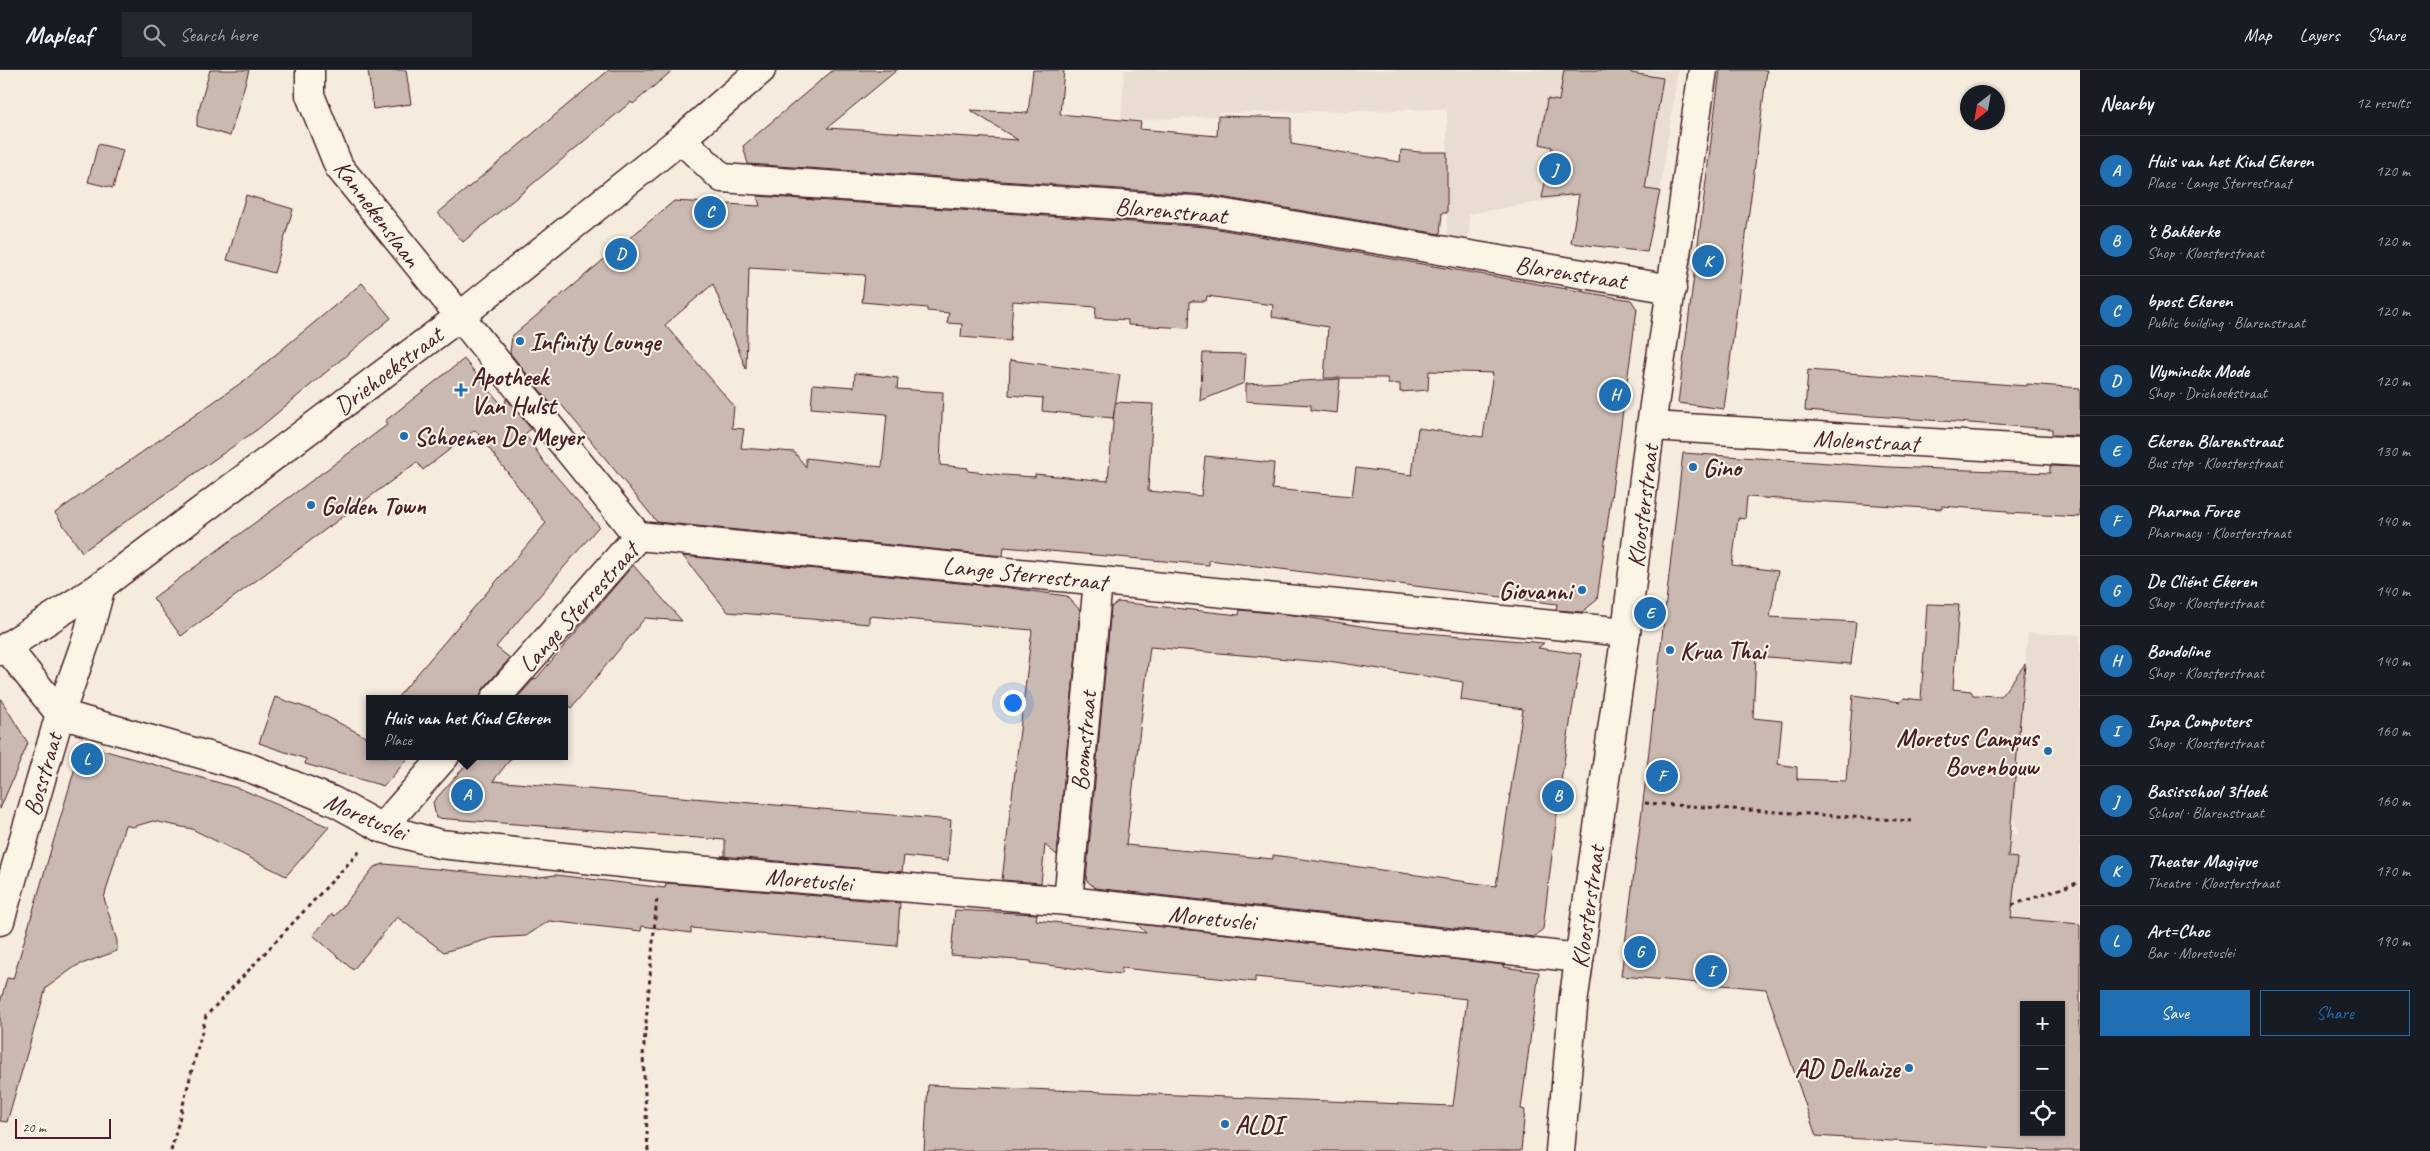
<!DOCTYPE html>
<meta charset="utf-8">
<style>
body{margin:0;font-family:Caveat,sans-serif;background:#242831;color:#f1f3f6}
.controls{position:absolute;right:15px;bottom:15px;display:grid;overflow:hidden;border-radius:0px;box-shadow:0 1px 4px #0004}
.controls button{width:45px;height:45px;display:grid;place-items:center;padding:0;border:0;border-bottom:1px solid #363941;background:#171b24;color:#f1f3f6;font:25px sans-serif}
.compass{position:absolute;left:1960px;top:15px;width:45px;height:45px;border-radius:50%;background:#171b24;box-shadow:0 1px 4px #0004;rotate:211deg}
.scale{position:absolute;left:15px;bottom:12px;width:96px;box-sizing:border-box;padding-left:5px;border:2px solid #4a1f2b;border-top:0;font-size:14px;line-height:18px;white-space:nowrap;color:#4a1f2b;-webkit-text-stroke:4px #fcf5e5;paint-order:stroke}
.you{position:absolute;left:1012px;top:632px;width:18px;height:18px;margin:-12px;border:4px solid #fff;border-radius:50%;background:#1a73e8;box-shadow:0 0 0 8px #1a73e833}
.badge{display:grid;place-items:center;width:32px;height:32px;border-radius:50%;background:#1f6fb2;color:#fff;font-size:16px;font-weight:700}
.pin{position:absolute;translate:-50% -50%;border:2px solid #fff;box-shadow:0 1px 5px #0006}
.popup{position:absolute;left:366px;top:625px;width:202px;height:65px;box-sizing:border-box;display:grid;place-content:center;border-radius:0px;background:#171b24;filter:drop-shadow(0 1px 4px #0005);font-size:16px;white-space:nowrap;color:#9ea1a6}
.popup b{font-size:19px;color:#f1f3f6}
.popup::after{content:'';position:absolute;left:50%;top:100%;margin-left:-10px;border:10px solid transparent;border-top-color:#171b24}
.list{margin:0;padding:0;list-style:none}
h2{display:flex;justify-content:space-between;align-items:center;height:65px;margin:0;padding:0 20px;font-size:21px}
h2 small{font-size:16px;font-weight:400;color:#9ea1a6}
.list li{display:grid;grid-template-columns:32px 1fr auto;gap:15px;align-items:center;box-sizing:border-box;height:70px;padding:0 20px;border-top:1px solid #363941}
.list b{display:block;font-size:19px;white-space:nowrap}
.list p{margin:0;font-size:16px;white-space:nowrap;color:#9ea1a6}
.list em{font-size:16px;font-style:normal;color:#9ea1a6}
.actions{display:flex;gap:10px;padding:15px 20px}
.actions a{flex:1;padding:11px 0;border:1px solid #1f6fb2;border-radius:0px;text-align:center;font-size:18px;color:#1f6fb2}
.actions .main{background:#1f6fb2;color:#fff}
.icon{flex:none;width:28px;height:28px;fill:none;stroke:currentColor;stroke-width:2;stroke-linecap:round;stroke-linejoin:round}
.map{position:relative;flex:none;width:2080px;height:1081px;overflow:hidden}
header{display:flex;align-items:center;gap:30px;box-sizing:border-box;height:70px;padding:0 25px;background:#171b24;border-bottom:1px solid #363941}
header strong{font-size:24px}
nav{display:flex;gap:28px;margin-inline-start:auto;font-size:18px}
.search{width:350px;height:45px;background:#242831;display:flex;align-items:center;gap:12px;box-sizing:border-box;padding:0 18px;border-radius:0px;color:#9ea1a6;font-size:19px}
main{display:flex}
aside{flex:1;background:#171b24}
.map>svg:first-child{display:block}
.built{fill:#e8ddd0}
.building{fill:#cab9b1;stroke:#4a1f2b;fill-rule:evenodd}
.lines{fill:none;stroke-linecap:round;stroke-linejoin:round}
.street-casing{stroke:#4a1f2b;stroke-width:31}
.secondary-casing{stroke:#4a1f2b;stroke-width:31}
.path{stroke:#4a1f2b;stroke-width:3;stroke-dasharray:4 4;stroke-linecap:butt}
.street{stroke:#fcf5e5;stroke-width:28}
.secondary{stroke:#fcf5e5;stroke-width:28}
.poi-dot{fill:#1f6fb2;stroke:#fcf5e5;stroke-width:2}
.labels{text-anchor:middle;stroke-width:4;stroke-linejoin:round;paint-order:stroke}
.street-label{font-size:25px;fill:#4a1f2b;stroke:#fcf5e5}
.poi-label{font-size:25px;font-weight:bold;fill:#4a1f2b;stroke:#fcf5e5;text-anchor:start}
</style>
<header>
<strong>Mapleaf</strong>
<div class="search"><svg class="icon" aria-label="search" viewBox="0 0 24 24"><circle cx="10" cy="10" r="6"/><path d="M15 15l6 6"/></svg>Search here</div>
<nav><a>Map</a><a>Layers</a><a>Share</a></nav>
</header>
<main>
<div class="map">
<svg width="2080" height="1081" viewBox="0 0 2080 1081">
<rect width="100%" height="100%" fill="#f5ecde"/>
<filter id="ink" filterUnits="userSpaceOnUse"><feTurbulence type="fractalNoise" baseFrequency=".02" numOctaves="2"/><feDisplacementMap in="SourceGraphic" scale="10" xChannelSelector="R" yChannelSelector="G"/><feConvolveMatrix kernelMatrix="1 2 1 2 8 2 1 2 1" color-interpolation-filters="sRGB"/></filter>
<g filter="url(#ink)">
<g class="built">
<polygon points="1124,0 1678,0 1660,121 1591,123 1469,144 1469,173 1447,171 1447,39 1218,43 1218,46 1121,51"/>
<polygon points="2028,563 2080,565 2080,900 1626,857 1642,738 2019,764 2011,743"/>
</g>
<g class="building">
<polygon points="210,0 249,0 230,66 197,56 197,46"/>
<polygon points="368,0 406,0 411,34 373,39"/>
<polygon points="609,0 673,0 633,34 631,32 463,172 438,143"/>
<polygon points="833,0 897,0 827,58 1018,70 970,40 1028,43 1033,0 1064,0 1060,44 1141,52 1140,59 1217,66 1218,46 1291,48 1291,74 1400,92 1401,80 1420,82 1447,82 1447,143 1442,143 1440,164 1209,125 748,94 743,76"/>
<polygon points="1564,0 1631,0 1631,3 1663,8 1645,119 1660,121 1647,182 1571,173 1579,124 1542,128 1552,77 1540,74 1547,29 1559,31"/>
<polygon points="1720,0 1767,0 1724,339 1678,333 1695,197 1706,191 1696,190"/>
<polygon points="98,74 123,80 113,118 88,112"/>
<polygon points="246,125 293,139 274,203 227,190"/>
<path d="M757,126L1206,157L1631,230L1637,239L1597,530L1582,542L1556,540L1557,534L1209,490V495L1004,477L1003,486L657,452L561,334L555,339L510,283L512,266L674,131L760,136ZM749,198L865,205L862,232L927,238V241L949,243L947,253L962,254L961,267L1010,271L1013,231L1096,237L1095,248L1128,250V255L1189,258L1190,231H1206L1207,226L1273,235L1272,247L1328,257L1324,308H1387L1388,314H1400V322L1428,320L1429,301L1493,303L1483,367L1418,358L1412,405L1356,398L1352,426L1272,419L1274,393L1205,386L1201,426L1148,421L1153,334L1115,332L1108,411L1035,404V407L1003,405L968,401V398L940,395L943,322L897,319L898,308L855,303L854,317L813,314L811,338L887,344L882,397L806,388V397L794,382L741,378L744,359L732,358L734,336L665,255L713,214L746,299Z"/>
<polygon points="362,213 391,248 258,359 82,482 55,443 245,310"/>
<polygon points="1203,283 1246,284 1244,313 1200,331"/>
<polygon points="464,289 505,339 506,328 531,359 525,364 544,392 599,456 496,577 510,588 483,619 480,629 396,629 546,453 475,360 423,400 417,392 181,566 153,528 387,355 385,351"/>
<polygon points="1010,290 1120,305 1113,348 1042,341 1043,328 1009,325"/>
<polygon points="1808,300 2027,316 2027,314 2080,318 2080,366 2052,365 2052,359 1805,341"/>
<polygon points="1340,309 1337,343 1311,340 1311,335 1246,331 1246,314"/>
<path d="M1683,383L1888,397L2050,403V396L2080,397V447L2007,443V441L1942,436V439L1747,427L1745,449L1738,448L1732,495L1778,501L1770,547L1856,552L1851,594L1756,586L1753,648L1782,651L1778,694L1797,697V709L1846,711L1853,625L1901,632L1904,628L1921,630L1927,534L1959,535L1953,619L1971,621L1973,625L2001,626L2025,594L2008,787L2017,788L2011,848L2080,854V1081H2045L1816,1066L1766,919L1621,906L1644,724ZM2024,935H2061V1062H2024Z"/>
<polygon points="683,486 1010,518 1067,526 1080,540 1057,785 1045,775 1041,813 1002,810 1032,560 869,546 869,554 728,542"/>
<polygon points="633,495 682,551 645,548 571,638 564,633 564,629 516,629 535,608 536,609"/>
<path d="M1118,532L1239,545L1240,540L1293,545L1379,559L1544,573L1538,578L1581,584L1561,711L1543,859L1534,867L1095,818L1086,810L1111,537ZM1150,577L1322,592V590L1463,612L1461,630L1523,639L1496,816L1273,785V789L1126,775Z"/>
<polygon points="275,627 316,641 370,669 370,686 410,686 384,716 305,694 306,689 259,673"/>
<polygon points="0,628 28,673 0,739"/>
<polygon points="88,676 241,719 329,757 286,806 192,759 153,751 132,757 125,755 104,828 117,871 117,881 76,896 46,918 7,1052 0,1051 0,933 7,908 13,909 80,681"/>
<polygon points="474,686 513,686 493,711 951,750 948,791 904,786 902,802 721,786 725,786 725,770 436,748 433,732"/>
<polygon points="384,794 530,808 556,805 665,818 666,813 900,833 897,876 691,858 691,863 642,856 641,861 549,851 526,866 492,868 444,882 397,847 353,900 313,865 332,844 335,846 374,797"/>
<polygon points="955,840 1037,844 1036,850 1146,863 1137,854 1504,895 1503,897 1539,902 1521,1039 1525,1040 1521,1081 924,1081 928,1015 1453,1036 1467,929 1255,907 1255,912 1122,898 1121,904 1031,893 1031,891 951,885"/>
</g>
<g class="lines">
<defs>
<g id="street">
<polyline points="310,0 310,25 339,97 638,466"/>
<polyline points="681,69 722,108 1208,141 1672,219"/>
<polyline points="1652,356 2080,382"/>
<polyline points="7,578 60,644"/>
<polyline points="495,629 638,466 1626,562"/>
<polyline points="60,644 250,698 333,731 382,758 440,774 660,797 1068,831 1579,888"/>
<polyline points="382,758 445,686"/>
<polyline points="1068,831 1098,511"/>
<polyline points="0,851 60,644 87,568 101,516"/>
</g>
<g id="secondary">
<polyline points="0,581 101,516 459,247 681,69 761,0"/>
<polyline points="1560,1081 1574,926 1626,562 1647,383 1703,0"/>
</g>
</defs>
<use href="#street" class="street-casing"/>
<use href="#secondary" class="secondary-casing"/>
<g class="path">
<polyline points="1645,733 1912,751"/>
<polyline points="2012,835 2080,812"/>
<polyline points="171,1081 206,946 361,780"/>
<polyline points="648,1081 643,986 657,827"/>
</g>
<use href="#street" class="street"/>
<use href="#secondary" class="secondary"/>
</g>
</g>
<g class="poi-dot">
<circle cx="520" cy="271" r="5"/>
<path d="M458.5 312.5h5v5h5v5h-5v5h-5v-5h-5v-5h5z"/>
<circle cx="404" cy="366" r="5"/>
<circle cx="1693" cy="397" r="5"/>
<circle cx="311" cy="435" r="5"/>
<circle cx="1582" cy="520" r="5"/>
<circle cx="1670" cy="580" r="5"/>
<circle cx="2048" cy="681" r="5"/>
<circle cx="1909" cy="998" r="5"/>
<circle cx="1225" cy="1054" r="5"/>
</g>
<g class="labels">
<g class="street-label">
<text transform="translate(1171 140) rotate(5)" y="9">Blarenstraat</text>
<text transform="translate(378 143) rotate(53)" y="9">Kannekenslaan</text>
<text transform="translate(1571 202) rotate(9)" y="9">Blarenstraat</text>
<text transform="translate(388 300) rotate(-37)" y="9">Driehoekstraat</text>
<text transform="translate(1866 370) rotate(3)" y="9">Molenstraat</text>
<text transform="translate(1642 436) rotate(-83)" y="9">Kloosterstraat</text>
<text transform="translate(1025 503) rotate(6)" y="9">Lange Sterrestraat</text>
<text transform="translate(578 537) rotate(-48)" y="9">Lange Sterrestraat</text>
<text transform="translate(1083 671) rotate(-85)" y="9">Boomstraat</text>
<text transform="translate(42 704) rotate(-74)" y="9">Bosstraat</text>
<text transform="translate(366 746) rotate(23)" y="9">Moretuslei</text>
<text transform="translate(809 809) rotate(5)" y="9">Moretuslei</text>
<text transform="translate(1587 837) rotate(-82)" y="9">Kloosterstraat</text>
<text transform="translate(1212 847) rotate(6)" y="9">Moretuslei</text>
</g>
<g class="poi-label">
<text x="530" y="280">Infinity Lounge</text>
<text x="471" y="315">Apotheek<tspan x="471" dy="29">Van Hulst</tspan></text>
<text x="414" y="375">Schoenen De Meyer</text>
<text x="1703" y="406">Gino</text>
<text x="321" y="444">Golden Town</text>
<text x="1572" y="529" text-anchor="end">Giovanni</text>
<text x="1680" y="589">Krua Thai</text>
<text x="2038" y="676" text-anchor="end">Moretus Campus<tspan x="2038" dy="29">Bovenbouw</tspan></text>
<text x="1899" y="1007" text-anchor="end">AD Delhaize</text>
<text x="1235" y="1063">ALDI</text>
</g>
</g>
</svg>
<div class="controls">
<button>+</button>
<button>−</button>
<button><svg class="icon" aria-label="locate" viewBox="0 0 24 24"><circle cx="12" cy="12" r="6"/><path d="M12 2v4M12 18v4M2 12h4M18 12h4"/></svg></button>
</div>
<svg class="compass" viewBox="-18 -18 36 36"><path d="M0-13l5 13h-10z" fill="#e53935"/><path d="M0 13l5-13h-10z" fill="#9ea1a6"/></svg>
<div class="scale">20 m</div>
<div class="you"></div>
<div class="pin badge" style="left:467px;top:725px">A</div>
<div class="popup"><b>Huis van het Kind Ekeren</b>Place</div>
<div class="pin badge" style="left:1558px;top:726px">B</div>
<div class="pin badge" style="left:710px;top:142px">C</div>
<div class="pin badge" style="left:621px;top:184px">D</div>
<div class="pin badge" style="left:1650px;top:543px">E</div>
<div class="pin badge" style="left:1662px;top:706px">F</div>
<div class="pin badge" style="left:1640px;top:882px">G</div>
<div class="pin badge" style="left:1615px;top:325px">H</div>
<div class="pin badge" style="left:1711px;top:901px">I</div>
<div class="pin badge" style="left:1555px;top:99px">J</div>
<div class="pin badge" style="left:1708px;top:191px">K</div>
<div class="pin badge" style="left:87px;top:689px">L</div>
</div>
<aside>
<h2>Nearby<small>12 results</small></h2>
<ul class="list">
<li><span class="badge">A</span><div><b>Huis van het Kind Ekeren</b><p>Place · Lange Sterrestraat</p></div><em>120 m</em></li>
<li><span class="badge">B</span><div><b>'t Bakkerke</b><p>Shop · Kloosterstraat</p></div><em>120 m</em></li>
<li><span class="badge">C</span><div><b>bpost Ekeren</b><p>Public building · Blarenstraat</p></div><em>120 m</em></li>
<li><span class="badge">D</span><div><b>Vlyminckx Mode</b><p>Shop · Driehoekstraat</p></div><em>120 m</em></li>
<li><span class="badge">E</span><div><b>Ekeren Blarenstraat</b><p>Bus stop · Kloosterstraat</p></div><em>130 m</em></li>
<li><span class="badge">F</span><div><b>Pharma Force</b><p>Pharmacy · Kloosterstraat</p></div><em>140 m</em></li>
<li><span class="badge">G</span><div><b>De Cliént Ekeren</b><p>Shop · Kloosterstraat</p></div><em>140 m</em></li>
<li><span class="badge">H</span><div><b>Bondoline</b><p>Shop · Kloosterstraat</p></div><em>140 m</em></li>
<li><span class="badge">I</span><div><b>Inpa Computers</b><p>Shop · Kloosterstraat</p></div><em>160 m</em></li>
<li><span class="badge">J</span><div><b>Basisschool 3Hoek</b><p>School · Blarenstraat</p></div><em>160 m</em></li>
<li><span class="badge">K</span><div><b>Theater Magique</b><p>Theatre · Kloosterstraat</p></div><em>170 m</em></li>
<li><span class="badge">L</span><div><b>Art=Choc</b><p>Bar · Moretuslei</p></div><em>190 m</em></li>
</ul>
<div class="actions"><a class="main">Save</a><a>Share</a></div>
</aside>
</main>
